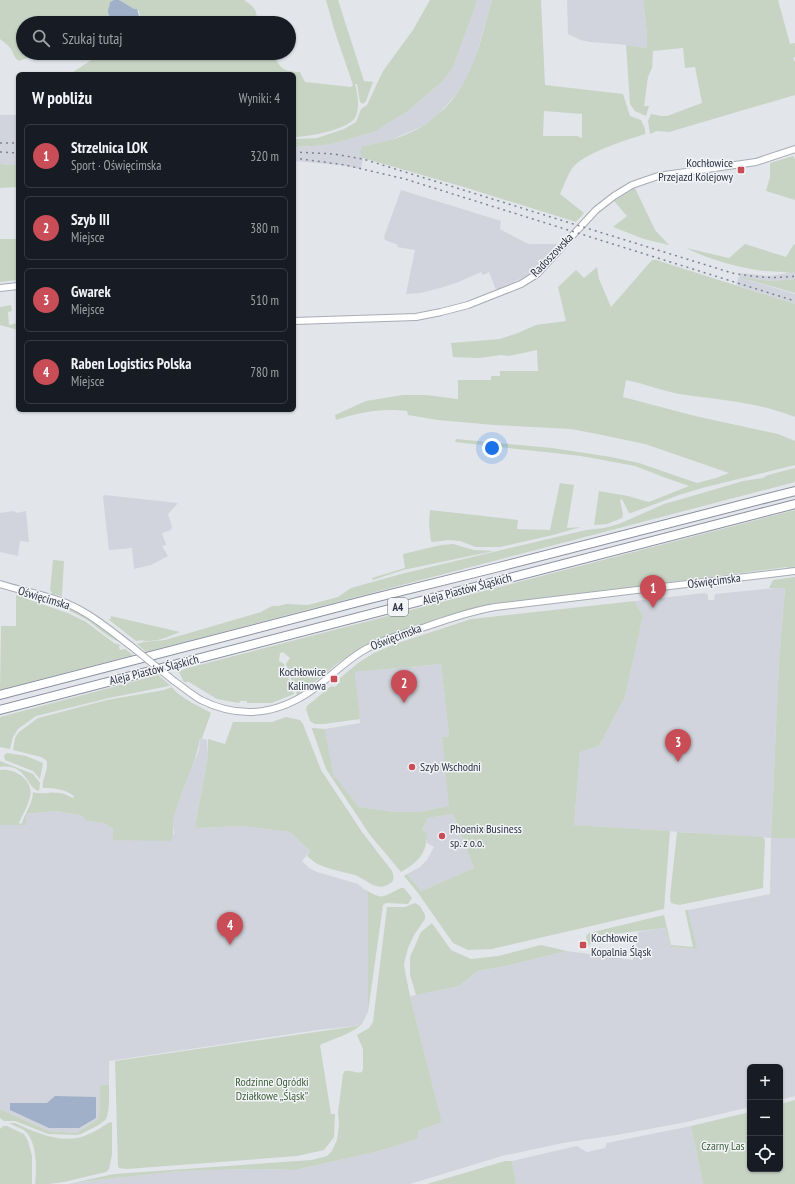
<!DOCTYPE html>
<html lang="pl">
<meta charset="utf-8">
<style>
body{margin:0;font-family:"PT Sans Narrow",sans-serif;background:#242831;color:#f1f3f6}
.controls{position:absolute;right:12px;bottom:12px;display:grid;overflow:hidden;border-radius:6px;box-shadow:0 1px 3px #0004}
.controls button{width:36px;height:36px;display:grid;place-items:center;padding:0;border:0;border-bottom:1px solid #363941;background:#171b24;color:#f1f3f6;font:20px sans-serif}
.you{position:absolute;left:492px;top:448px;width:14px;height:14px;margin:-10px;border:3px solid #fff;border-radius:50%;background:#1a73e8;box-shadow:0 0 0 6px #1a73e833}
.badge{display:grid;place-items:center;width:26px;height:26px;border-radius:50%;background:#c94d57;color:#fff;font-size:13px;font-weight:700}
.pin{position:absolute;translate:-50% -33px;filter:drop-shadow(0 1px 2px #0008)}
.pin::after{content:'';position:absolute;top:21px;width:14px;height:12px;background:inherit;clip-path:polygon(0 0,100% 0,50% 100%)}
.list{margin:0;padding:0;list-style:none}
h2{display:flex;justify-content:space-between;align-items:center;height:52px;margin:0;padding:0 16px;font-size:17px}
h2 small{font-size:13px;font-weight:400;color:#9ea1a6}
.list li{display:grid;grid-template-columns:26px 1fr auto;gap:12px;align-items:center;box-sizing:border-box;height:64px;margin:0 8px 8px;padding:0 8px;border:1px solid #363941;border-radius:6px}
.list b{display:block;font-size:15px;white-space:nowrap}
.list p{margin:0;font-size:13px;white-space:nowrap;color:#9ea1a6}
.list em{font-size:13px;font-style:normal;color:#9ea1a6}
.icon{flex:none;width:22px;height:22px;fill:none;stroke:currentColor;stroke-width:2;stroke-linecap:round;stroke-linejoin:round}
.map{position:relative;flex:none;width:795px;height:1184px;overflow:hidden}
.search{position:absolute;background:#171b24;box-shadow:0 1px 3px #0004;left:16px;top:16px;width:280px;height:44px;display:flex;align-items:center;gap:10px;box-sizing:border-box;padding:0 14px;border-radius:22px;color:#9ea1a6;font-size:15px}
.panel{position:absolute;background:#171b24;box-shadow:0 1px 3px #0004;left:16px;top:72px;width:280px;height:340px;border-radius:6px}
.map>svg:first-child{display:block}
.built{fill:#d1d4dc}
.green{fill:#c7d4c4;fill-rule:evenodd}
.water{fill:#9fb0c8}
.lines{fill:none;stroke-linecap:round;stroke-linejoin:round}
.secondary-casing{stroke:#a7acb4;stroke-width:8}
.highway-casing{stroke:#8a91a0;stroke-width:10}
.secondary{stroke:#fff;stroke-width:6}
.highway{stroke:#fff;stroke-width:8}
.rail{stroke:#7c8393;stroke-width:1.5;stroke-dasharray:2 4;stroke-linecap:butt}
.secondary-bridge-casing{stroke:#a7acb4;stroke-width:8;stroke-linecap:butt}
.secondary-bridge{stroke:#fff;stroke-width:6}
.poi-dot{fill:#c94d57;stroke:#f2f4f7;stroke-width:1.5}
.labels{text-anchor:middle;stroke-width:3;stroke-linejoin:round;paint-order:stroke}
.shield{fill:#f2f4f7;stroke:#676c78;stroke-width:1}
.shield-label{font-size:11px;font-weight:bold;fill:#2b3242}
.poi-label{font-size:12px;fill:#2b3242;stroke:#f2f4f7;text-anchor:start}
.street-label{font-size:12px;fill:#2b3242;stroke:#f2f4f7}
.park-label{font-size:12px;fill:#3d5d39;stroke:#f2f4f7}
</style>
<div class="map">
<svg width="795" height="1184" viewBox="0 0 795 1184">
<rect width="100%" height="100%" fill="#e2e5ea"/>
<g class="built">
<polygon points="477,0 492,0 474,62 468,77 458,92 435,118 421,127 402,135 389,141 363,146 361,156 363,158 361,169 340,165 294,161 294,147 315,146 332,144 377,131 385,125 408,111 434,89 443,81 453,67 473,13"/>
<polygon points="567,0 643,0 647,34 647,48 617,44 589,42 581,40 568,34"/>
<polygon points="0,115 18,115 18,165 0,164"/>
<polygon points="401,190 501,221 500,229 526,243 530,244 559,244 542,264 531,274 496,290 489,272 483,275 481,272 456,283 440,288 420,293 406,294 415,250 397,247 398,245 385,240 384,237"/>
<polygon points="795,272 795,279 786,280 771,281 742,278 795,294 795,304 736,285 740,273 770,276"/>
<polygon points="105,495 178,503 168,514 172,527 171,530 162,533 166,545 162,546 168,556 151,565 134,569 132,548 109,550 103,497"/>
<polygon points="14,511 17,513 26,511 29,542 20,541 18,556 0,552 0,513"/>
<polygon points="785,587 779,660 771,837 795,838 795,1096 780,1100 780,1067 750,1067 750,1107 682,1123 616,1135 563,1143 502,1156 410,1184 67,1184 106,1179 181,1171 252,1169 295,1170 371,1153 396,1146 418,1138 418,1131 442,1122 410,996 459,986 478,971 506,966 567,951 633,960 638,932 665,928 671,947 696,949 688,910 770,894 771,838 574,825 580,751 599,746 625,697 643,616 635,601 705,593 708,595 708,600 714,600 715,594"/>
<polygon points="441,664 449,736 442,737 450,806 418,812 395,812 359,807 336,779 334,779 325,729 360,723 355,672"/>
<polygon points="200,738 207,740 208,756 195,826 198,828 242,826 290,832 310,851 302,861 309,868 317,872 358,884 368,893 368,1012 364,1020 356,1026 318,1030 109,1061 109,1085 100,1085 99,1118 77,1133 49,1131 0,1109 0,825 26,825 26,814 55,811 80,815 87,821 104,823 113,829 113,840 174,834 173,816 178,802 199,750"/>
<polygon points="453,814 474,868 421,891 407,874 420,867 427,860 434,847 427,843 427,833 422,830 428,818"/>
<polygon points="691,1126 703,1184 516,1184 512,1161 577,1146 587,1152 605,1148 607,1143"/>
</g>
<g class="green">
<path d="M0,0H114L110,2V6L108,11L111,17L112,23H23V53H41L19,61C14,58 14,54 11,49C8,45 4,42 0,39Z"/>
<path d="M119,0H244C255,7 257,10 257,23H141L139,11L129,7Z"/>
<path d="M326,0H338L364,81L373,82L366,101L363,104L360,102L357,84H355C358,95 360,108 355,118C347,130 307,137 294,137V74H70L102,53H121L122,55L130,57L133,53H272C280,67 282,72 300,72L305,82L351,87L353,85L334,29Z"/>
<polygon points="430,0 477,0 473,13 453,67 443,81 408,111 385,125 377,131 332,144 315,146 294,147 294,139 317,138 344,129 356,122 361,109 367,105 383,71 413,30"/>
<path d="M492,0H541L545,85L623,94L630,116L641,120L645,129V134C626,140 588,152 574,166C568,173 564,186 560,194L584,213L576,222L467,188L363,158L361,157L360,151L363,146C371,144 379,143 387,141C398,138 411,133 421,127C430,122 437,115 445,108C475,77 480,40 492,0ZM544,111L582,114V138L577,136H543Z"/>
<polygon points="643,0 778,0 790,44 795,43 795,57 793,58 795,62 795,95 669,132 657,131 650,134 648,121 651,114 661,116 667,116 702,103 695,67 685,68 683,48 653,51 652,68 648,77 644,106 649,106 646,116 635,111 630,104 626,45 647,48 647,34"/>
<polygon points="793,156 795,159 795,200 766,191 770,177 770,163"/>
<polygon points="0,164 18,165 18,187 0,188"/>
<polygon points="635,188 655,230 669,245 644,239 613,227 627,216 614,201"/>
<polygon points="0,239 18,239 18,280 0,282"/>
<path d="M745,244L786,257L794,244L795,245V272L791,273C780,271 768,272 757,270C733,266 708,259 686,248L729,258Z"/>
<path d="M652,260H656L795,304V417C760,403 723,400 686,395C665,392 646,384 626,380L623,397L695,416L778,434L795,441V465L702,488L679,495L631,513H629L622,499L620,500L623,514L622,518L607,524L594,525L599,491L628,496L649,502L689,486L666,478L635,466L581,456L455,442L456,439L552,448L611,457L639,463L697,483L716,478L729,473L645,444L597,434L571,429L494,425L438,420L408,415L407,411C379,408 362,412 336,420L335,415L366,401L403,395H426L458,399V380H491V376H500V371H538L537,350L509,356L501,355L479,358L453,357L451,343L500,339L518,333L536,325L566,321L558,287L576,270L584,278L597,267L599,279L611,307Z"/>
<polygon points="739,277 771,281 795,279 795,293"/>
<polygon points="11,305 12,311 8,312 9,325 18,323 18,330 0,325 0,307"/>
<polygon points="795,468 795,482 146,652 137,644 143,642 165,640 261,612 272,606 278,606 287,604 308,605 338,597 351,588 405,573 586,530 604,528 619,524 664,504 682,499 743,481 763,478 768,475"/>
<polygon points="560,483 574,485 567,528 581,527 553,535 500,547 476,547 460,541 448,540 433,542 431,541 429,525 430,510 518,520 517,529 550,530"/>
<polygon points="795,510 795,568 788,569 787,567 502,604 365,647 338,663 306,689 297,695 286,664 290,658 283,652 280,653 279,661 284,664 294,694 272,703 247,703 247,701 240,701 239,703 217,699 189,682 184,682 179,672 184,669"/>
<polygon points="453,544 474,550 494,551 403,570 373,580 372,578 405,568 403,554 441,545"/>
<polygon points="53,560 64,561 62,596 52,594 52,592 50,591"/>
<polygon points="795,577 795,838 771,838 779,660 785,588 769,588 773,580"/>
<path d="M23,594C44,599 65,604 84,615C97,623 109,633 121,642C109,640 94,623 82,617C64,607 44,601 24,595Z"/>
<polygon points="16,595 70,614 86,622 114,643 120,645 119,647 120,650 125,649 133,655 0,690 1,626 16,626"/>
<path d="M635,601L643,616L625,697L599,746L580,752L574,825L670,831L664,909L492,949L468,950L453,943L418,893L404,876L407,874L421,891L474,868L453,814L428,818L422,830L427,833C427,854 418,862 401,872L370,835L326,769L312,729V728L325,729L334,778H336L359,807L395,812H418L449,806L442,737L449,736L441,664L355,672L360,719L324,724H315L310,721L306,709L307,706L331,686L335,687L340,682V678L358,663L374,653L395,644L471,619Z"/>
<path d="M111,616L180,632C170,636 157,642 146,641C142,640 141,640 136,641L108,619H111Z"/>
<polygon points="158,675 170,685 169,686 109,698 36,716 18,729 13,737 10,749 0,747 0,717"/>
<path d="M172,687C178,697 201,707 211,713L202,738H200C196,764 182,788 175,813C172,822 175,831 171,841L113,840V829L104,823L87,821L80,815L55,811L26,814V825H0V770C15,768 34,780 30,797C28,806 22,815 19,823L21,824L22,823C25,813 33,803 33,792C42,795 51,791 60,793C65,793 69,797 73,798L74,796C65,789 54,788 43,788C41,779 50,769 46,760L41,757L13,750L15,738L19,732L38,718L107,700L164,690Z"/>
<path d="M286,717L300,720L303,724L321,770L362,832L392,871C394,877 395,881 389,884C377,892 367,880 355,875C344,872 333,870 322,866C316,864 311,859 307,856L310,851L290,832L242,826L198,828L195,826L208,756V739L225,744L233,722H272Z"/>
<polygon points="7,753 26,756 43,763 40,779 33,771 5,760 4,755"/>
<path d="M0,761L33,774L40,783L39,791C26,788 27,763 0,767Z"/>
<polygon points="677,832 763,837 765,840 763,888 679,905 671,903 670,897"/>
<path d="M401,888H404L412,898L408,904L386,903L383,905L368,1012V893L364,889C385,901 381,897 401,888Z"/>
<path d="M415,903L420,906L425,915V919L414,935L408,948L404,964L405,971L410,996L442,1122L418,1131V1138L396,1146L371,1153L295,1170L252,1169L181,1171L106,1179L72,1183L114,1174L312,1160L327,1156L332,1151L337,1140L339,1125L338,1112L343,1074L345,1071C351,1070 356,1074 362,1072L363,1069V1049L357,1035L369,1028L373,1022L387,907H405Z"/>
<polygon points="685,910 688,910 697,949 671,947 665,928 597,936 596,943 590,944 589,947 587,942 586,936 589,933 664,915 671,945 693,947"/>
<polygon points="432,923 451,950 471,959 498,956 541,945 567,951 506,966 478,971 459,986 416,995 410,975 410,957 421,932"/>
<path d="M364,1020C359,1032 332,1039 320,1045L331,1114H335L334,1137L324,1150L297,1156L127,1169L119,1168L118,1166L115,1061L357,1026Z"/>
<path d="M100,1085H109C109,1093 110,1112 106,1119C102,1124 87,1131 81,1134L77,1135L48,1134L15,1121H4L0,1118V1109L49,1131L77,1133L99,1118Z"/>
<polygon points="795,1100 795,1184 703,1184 691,1126 750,1112 750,1169 780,1169 780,1104"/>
<path d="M112,1122V1155L109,1169L106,1172L64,1182L49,1184H35C37,1170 37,1143 26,1132C22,1128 14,1126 9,1123H15C37,1133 65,1146 89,1134C96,1131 102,1127 108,1123Z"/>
<polygon points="3,1126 7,1126 24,1134 28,1141 32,1156 32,1184 0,1184 0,1129"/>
<polygon points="505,1161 512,1161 516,1184 427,1184"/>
</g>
<g class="water">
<path d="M114,0H119L134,9H137L141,23H112C111,19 108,14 108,11C108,8 110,6 110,2Z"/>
<polygon points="55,1096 96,1097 96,1118 79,1128 49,1128 10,1110 10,1103 47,1103"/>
</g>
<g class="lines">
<defs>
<g id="secondary">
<polyline points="0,288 18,286"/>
<polyline points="294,321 416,317 441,312 468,305 521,284 537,274 596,210 614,196 632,185 658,176 756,162 795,149"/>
<path d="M0,584C22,591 45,595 66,603C90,613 110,630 131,646"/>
<path d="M174,681C183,687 192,695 201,700C241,720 280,714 315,688C333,675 348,658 368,648C386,638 406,633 425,627C448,619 471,611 495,607L795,571"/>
</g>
<g id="highway">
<polyline points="0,695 366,600 499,567 795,491"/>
<polyline points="0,710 795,504"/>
</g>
</defs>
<use href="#secondary" class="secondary-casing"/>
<use href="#highway" class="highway-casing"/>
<use href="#secondary" class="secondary"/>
<use href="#highway" class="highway"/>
<g class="rail">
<polyline points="0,143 18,143"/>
<polyline points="0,152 18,153"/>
<path d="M294,152L334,154L363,159L732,273C753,277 774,279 795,276"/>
<polyline points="294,158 345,165 405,179 795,301"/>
</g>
<defs>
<polyline id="secondary-bridge" points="131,646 174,681"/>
</defs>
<use href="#secondary-bridge" class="secondary-bridge-casing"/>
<use href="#secondary-bridge" class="secondary-bridge"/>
</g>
<g class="poi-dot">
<rect x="737" y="166" width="8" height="8" rx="2"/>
<rect x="330" y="675" width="8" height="8" rx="2"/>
<circle cx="412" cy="767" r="4"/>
<circle cx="442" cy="836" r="4"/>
<rect x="579" y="941" width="8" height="8" rx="2"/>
</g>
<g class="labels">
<rect class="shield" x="388" y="598" width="20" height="18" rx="3"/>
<g class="shield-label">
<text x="398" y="611">A4</text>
</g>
<g class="poi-label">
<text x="733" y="167" text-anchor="end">Kochłowice<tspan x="733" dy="14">Przejazd Kolejowy</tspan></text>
<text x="326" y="676" text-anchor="end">Kochłowice<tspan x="326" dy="14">Kalinowa</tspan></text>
<text x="420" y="771">Szyb Wschodni</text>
<text x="450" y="833">Phoenix Business<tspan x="450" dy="14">sp. z o.o.</tspan></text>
<text x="591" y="942">Kochłowice<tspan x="591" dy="14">Kopalnia Śląsk</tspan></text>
</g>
<g class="street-label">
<text transform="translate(552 255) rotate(-46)" y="4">Radoszowska</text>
<text transform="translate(714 581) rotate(-7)" y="4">Oświęcimska</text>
<text transform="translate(467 589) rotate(-15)" y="4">Aleja Piastów Śląskich</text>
<text transform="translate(44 598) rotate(17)" y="4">Oświęcimska</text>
<text transform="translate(396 637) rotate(-21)" y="4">Oświęcimska</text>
<text transform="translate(154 670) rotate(-14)" y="4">Aleja Piastów Śląskich</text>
</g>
<g class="park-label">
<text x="272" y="1086">Rodzinne Ogródki<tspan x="272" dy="14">Działkowe „Śląsk”</tspan></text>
<text x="723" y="1150">Czarny Las</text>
</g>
</g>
</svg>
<div class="controls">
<button>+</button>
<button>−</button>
<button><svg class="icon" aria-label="locate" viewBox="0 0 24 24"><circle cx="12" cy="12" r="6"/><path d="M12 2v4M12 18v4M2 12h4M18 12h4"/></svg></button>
</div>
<div class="you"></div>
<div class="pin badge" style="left:653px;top:608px">1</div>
<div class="pin badge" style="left:404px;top:703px">2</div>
<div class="pin badge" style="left:678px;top:762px">3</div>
<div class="pin badge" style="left:230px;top:945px">4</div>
<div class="search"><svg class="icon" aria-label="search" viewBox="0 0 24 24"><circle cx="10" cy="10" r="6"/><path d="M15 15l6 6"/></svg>Szukaj tutaj</div>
<section class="panel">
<h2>W pobliżu<small>Wyniki: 4</small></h2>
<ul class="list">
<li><span class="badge">1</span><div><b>Strzelnica LOK</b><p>Sport · Oświęcimska</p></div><em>320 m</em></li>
<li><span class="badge">2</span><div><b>Szyb III</b><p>Miejsce</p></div><em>380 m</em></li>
<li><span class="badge">3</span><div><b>Gwarek</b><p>Miejsce</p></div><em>510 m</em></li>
<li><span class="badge">4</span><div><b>Raben Logistics Polska</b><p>Miejsce</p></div><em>780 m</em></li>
</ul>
</section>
</div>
